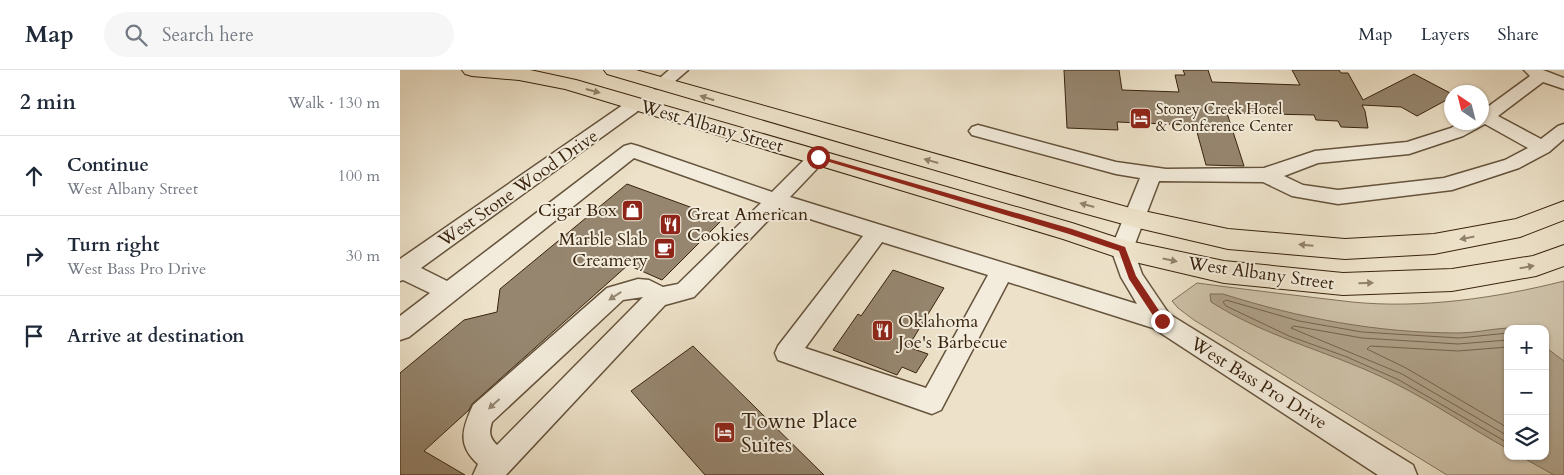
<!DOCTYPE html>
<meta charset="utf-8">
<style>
body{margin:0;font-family:Cardo,serif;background:#f6f6f7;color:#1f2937}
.controls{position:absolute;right:15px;bottom:15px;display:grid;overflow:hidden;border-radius:10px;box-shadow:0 1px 4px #0004}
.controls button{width:45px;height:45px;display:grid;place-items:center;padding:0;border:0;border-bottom:1px solid #e0e1e3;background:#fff;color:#1f2937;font:25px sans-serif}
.compass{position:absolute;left:1044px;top:15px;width:45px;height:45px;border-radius:50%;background:#fff;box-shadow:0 1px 4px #0004;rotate:325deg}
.stop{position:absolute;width:15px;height:15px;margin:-11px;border:4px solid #8f2418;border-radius:50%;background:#fff}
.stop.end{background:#8f2418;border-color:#fff;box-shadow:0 1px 5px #0008}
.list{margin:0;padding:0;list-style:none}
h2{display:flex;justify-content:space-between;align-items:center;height:65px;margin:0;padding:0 20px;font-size:21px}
h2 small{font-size:16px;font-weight:400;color:#747a83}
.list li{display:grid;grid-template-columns:32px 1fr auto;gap:15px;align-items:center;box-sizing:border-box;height:80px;padding:0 20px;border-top:1px solid #e0e1e3}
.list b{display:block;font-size:19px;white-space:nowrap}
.list p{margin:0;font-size:16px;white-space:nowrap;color:#747a83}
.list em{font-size:16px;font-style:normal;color:#747a83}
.icon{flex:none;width:28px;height:28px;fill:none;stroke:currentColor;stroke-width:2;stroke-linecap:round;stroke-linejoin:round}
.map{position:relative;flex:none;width:1164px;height:405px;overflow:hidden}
header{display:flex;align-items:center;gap:30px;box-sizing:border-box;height:70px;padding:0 25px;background:#fff;border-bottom:1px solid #e0e1e3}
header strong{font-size:24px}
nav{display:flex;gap:28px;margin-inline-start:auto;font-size:18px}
.search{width:350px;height:45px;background:#f6f6f7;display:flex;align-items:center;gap:12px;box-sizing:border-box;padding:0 18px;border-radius:28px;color:#747a83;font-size:19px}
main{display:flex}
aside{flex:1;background:#fff}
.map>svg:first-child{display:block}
.green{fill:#cec2a9;stroke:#83725b;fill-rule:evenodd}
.water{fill:#afa189;stroke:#7f6f57}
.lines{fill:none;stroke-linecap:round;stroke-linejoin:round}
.shore{stroke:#74624b;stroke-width:1}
.building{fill:#96866f;stroke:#38230d}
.minor-casing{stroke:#65533c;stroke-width:3}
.major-casing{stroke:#38230d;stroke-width:2}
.minor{fill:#f3ecdc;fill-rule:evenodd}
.major{fill:#ede2c9;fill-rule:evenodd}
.oneway{fill:#92826b}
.oneway2{fill:#968874}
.route{fill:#8f2418}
.labels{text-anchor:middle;stroke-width:4;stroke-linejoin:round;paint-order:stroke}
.far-poi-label{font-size:15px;fill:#38230d;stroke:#f3ecdc;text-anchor:start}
.street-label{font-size:18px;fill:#38230d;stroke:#f3ecdc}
.poi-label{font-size:18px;fill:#38230d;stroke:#f3ecdc;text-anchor:end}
.near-poi-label{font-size:21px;fill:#38230d;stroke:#f3ecdc;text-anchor:start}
</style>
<header>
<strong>Map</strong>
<div class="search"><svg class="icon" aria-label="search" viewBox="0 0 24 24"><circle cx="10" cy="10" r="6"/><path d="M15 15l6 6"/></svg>Search here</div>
<nav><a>Map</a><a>Layers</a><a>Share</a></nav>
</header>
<main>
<aside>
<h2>2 min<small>Walk · 130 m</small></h2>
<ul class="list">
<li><svg class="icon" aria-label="ahead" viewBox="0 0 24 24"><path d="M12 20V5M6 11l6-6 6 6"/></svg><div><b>Continue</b><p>West Albany Street</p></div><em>100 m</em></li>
<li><svg class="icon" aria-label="right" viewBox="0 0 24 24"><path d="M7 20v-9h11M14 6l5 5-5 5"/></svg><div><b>Turn right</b><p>West Bass Pro Drive</p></div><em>30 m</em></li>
<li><svg class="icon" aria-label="arrive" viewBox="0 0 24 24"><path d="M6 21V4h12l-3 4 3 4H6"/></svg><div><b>Arrive at destination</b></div></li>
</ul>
</aside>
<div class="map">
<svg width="1164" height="405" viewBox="0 0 1164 405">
<rect width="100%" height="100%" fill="#ede2c9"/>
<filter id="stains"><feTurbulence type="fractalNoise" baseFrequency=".004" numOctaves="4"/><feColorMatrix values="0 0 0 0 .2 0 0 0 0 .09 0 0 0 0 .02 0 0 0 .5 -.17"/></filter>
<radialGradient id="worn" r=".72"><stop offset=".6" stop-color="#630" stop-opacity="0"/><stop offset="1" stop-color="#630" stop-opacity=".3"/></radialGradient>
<path class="green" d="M1164,211V405H1047L794,250L778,238L772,231L797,213C849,220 901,226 952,232C1021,239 1097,228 1164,211ZM1108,259H1145V386H1108Z"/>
<g class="water">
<path d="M810,224H823C899,248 977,263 1058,263C1074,263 1091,259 1107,258L1109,259H1108V379C1070,358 1034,333 996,314C936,283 869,269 811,232Z"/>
<polygon points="1145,277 1164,291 1164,405 1154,405 1120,386 1145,386"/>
</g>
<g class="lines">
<g class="shore">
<polyline points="1108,263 1059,268 962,262 899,251 826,230 823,232 826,236 889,266 947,287 999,310 1108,373"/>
<polyline points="1108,270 1058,274 962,268 894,256 891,258 1002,304 1108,366"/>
<polyline points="1108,277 1058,281 970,276 967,279 1006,298 1108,358"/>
</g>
</g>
<g class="building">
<polygon points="664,0 719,0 722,20 779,22 775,5 785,5 783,0 808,0 812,12 900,15 892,0 939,0 941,3 948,3 963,30 1014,4 1052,24 1052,27 1017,46 1001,37 962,35 965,41 968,58 941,57 938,51 916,50 914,45 827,43 844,96 806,95 797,62 793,62 791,55 717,52 718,60 667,58"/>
<polygon points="227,114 323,149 262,210 228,195 72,334 69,340 24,381 65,405 0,405 0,303 64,250 97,242 100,219"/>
<polygon points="493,200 544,218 508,277 528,284 516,303 502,297 497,305 433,280 458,244 461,246"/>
<polygon points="293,276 424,405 305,405 231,321"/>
</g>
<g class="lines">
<defs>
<g id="minor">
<polygon points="269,0 288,0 267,18 255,18 253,14"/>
<path d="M1124,0H1143L1164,8V19L1143,12L1098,46L1141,69L1158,56L1164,54V69L1149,82L1119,98L1052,120L938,134L892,126L863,112L759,111L733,179L742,204L769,244L1013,395L1017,405H978L753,258L608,212L541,340L532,344L378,290L375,283L378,276L463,166L379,139L294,227L265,235L106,405H73L78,394C57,375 62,359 73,335L207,218L238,209L249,210L263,217L278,214L361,133L234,88L9,267L0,270V246L30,223L3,210L0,211V189L230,30L236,29L242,30L245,34L242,38L21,198L47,211L224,76L231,74L238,76L372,122L411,83L418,81L425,83L428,87L390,127L737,234L721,207L711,179L740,108L716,104L572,65L569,61L572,57L578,55L716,92L766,99L864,98L915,81L1007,72L1051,58L1061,52H1082V41L1130,6ZM1085,54L1128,78L1105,90L1044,108L938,120L903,115L884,106L918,93L1009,84L1063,66ZM482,172L588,205L526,318L405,278ZM243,227L97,375C89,367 89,362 92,352L223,230Z"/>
</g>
<g id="major">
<polygon points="62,0 130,0 176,10 672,153 724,170 824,191 943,203 1052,199 1133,186 1164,175 1164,196 1136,206 1052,221 943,225 824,213 722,189 663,169 165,19 119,10 72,6 65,4"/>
<polygon points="204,0 236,0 672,122 734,139 828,159 945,169 1034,164 1116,149 1164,131 1164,150 1120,167 1034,184 945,189 828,179 734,157 672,140 207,4"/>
</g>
</defs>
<use href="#minor" class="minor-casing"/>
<use href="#major" class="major-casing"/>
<use href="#minor" class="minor"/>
<use href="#major" class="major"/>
</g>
<defs><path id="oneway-solid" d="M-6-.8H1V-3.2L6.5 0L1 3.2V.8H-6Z" transform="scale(1.25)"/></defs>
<g class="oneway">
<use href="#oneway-solid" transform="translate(193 21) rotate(15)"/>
<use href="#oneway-solid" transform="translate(307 28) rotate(-163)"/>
<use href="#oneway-solid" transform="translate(531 91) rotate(-164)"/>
<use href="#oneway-solid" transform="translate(687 135) rotate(-165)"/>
<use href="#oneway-solid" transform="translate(1067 168) rotate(169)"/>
<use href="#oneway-solid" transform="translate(906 175) rotate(-175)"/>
<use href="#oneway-solid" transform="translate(770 190) rotate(12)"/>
<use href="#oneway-solid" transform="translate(1127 197) rotate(-10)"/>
<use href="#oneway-solid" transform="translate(966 213) rotate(-2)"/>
</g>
<g class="oneway2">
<use href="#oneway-solid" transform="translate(215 226) rotate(147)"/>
<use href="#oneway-solid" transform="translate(94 334) rotate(138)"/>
</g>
<polygon class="route" points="416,85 672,159 725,177 736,206 766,251 765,253 758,253 729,209 719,181 669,164 416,88"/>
<defs>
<symbol id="hotel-square" viewBox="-11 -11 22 22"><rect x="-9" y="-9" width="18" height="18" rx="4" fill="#8f2418" stroke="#f3ecdc"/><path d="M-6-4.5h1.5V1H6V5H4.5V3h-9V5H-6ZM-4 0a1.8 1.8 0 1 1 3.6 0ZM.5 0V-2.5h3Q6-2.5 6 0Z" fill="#fff"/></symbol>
<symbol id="shop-square" viewBox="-11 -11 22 22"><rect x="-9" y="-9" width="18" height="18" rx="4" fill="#8f2418" stroke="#f3ecdc"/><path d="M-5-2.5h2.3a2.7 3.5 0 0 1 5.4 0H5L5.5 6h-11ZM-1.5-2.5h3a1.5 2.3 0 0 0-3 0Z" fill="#fff"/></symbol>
<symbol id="restaurant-square" viewBox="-11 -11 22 22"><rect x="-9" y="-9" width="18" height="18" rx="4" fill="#8f2418" stroke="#f3ecdc"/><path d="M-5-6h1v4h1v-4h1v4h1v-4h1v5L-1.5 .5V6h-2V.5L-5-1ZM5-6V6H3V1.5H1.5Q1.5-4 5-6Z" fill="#fff"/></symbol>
<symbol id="cafe-square" viewBox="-11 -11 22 22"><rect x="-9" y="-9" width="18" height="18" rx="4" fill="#8f2418" stroke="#f3ecdc"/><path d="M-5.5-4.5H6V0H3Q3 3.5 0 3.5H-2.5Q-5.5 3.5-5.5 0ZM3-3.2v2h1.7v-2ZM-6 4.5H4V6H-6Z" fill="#fff"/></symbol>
</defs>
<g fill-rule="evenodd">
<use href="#hotel-square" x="728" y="36" width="25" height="25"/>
<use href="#shop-square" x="220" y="128" width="25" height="25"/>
<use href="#restaurant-square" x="258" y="142" width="25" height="25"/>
<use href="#cafe-square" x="252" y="166" width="25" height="25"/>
<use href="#restaurant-square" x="470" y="248" width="25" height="25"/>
<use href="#hotel-square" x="312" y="350" width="25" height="25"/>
</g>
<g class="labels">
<g class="far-poi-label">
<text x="756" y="44">Stoney Creek Hotel<tspan x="756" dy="17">&amp; Conference Center</tspan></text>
</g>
<g class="street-label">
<text transform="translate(312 56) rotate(16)" y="6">West Albany Street</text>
<text transform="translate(118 118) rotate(-35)" y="6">West Stone Wood Drive</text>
<text transform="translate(861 203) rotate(8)" y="6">West Albany Street</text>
<text transform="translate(859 313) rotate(32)" y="6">West Bass Pro Drive</text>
</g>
<g class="poi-label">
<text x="217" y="146">Cigar Box</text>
<text x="287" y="150" text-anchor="start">Great American<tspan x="287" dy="21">Cookies</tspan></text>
<text x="248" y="175">Marble Slab<tspan x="248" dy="21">Creamery</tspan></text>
<text x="498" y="257" text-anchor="start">Oklahoma<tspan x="498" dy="21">Joe's Barbecue</tspan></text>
</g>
<g class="near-poi-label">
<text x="341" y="358">Towne Place<tspan x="341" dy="24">Suites</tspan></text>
</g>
</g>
<rect width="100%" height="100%" filter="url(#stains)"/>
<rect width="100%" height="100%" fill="url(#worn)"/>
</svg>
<div class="controls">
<button>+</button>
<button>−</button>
<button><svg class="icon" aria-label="layers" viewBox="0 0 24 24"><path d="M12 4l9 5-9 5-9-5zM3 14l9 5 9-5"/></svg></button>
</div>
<svg class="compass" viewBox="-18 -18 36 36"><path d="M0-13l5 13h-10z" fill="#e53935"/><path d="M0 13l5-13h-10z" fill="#747a83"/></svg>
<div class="stop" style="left:418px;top:87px"></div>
<div class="stop end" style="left:762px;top:251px"></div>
</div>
</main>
